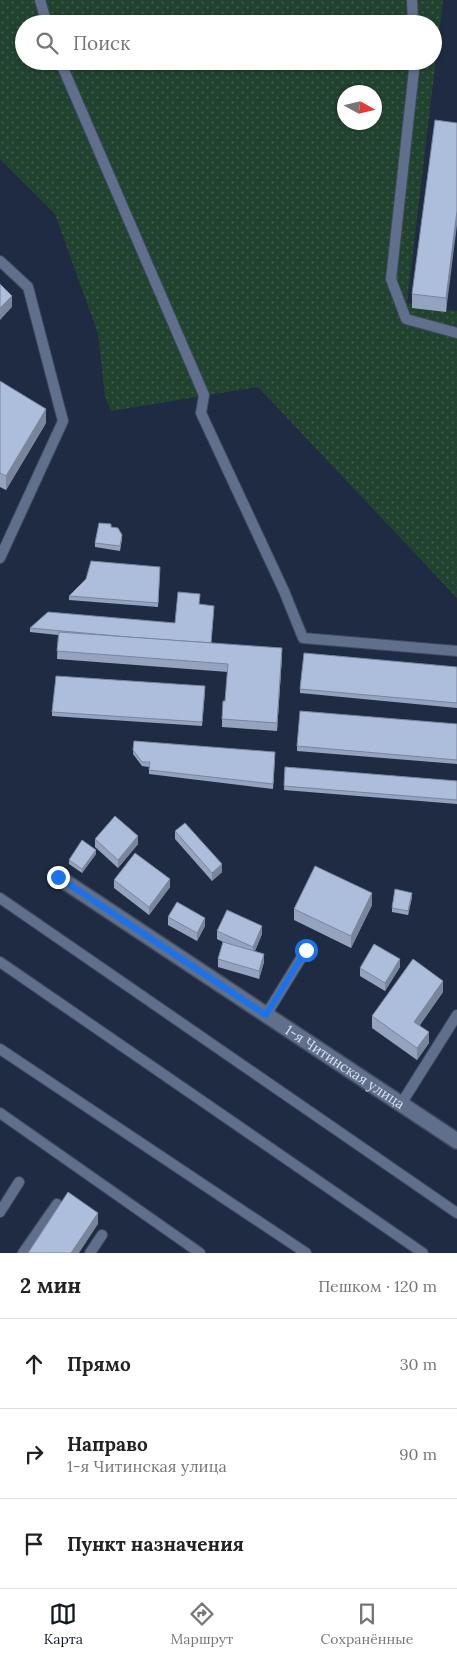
<!DOCTYPE html>
<html lang="ru">
<meta charset="utf-8">
<style>
body{margin:0;font-family:Lora,serif;background:#f6f6f6;color:#222}
.compass{position:absolute;left:337px;top:85px;width:45px;height:45px;border-radius:50%;background:#fff;box-shadow:0 1px 4px #0004;rotate:98deg}
.stop{position:absolute;width:15px;height:15px;margin:-11px;border:4px solid #1a73e8;border-radius:50%;background:#fff}
.stop.end{background:#1a73e8;border-color:#fff;box-shadow:0 1px 5px #0008}
.list{margin:0;padding:0;list-style:none}
h2{display:flex;justify-content:space-between;align-items:center;height:65px;margin:0;padding:0 20px;font-size:21px}
h2 small{font-size:16px;font-weight:400;color:#767676}
.list li{display:grid;grid-template-columns:32px 1fr auto;gap:15px;align-items:center;box-sizing:border-box;height:90px;padding:0 20px;border-top:1px solid #e0e0e0}
.list b{display:block;font-size:19px;white-space:nowrap}
.list p{margin:0;font-size:16px;white-space:nowrap;color:#767676}
.list em{font-size:16px;font-style:normal;color:#767676}
.icon{flex:none;width:28px;height:28px;fill:none;stroke:currentColor;stroke-width:2;stroke-linecap:round;stroke-linejoin:round}
.map{position:relative;flex:none;width:457px;height:1253px;overflow:hidden}
.search{position:absolute;background:#fff;box-shadow:0 1px 4px #0004;left:15px;right:15px;top:15px;height:55px;display:flex;align-items:center;gap:12px;box-sizing:border-box;padding:0 18px;border-radius:28px;color:#767676;font-size:19px}
.sheet{height:335px;background:#fff}
nav{display:flex;justify-content:space-around;align-items:center;box-sizing:border-box;height:70px;border-top:1px solid #e0e0e0;background:#fff;font-size:14px;color:#767676}
nav a{display:grid;justify-items:center;gap:2px}
nav .on{color:#111827}
.map>svg:first-child{display:block}
.grass{fill:url(#grass-dots);fill-rule:evenodd}
.lines{fill:none;stroke-linecap:round;stroke-linejoin:round}
.service-casing{stroke:#3e495d;stroke-width:12}
.minor-casing{stroke:#3e495d;stroke-width:18}
.service{stroke:#606f8b;stroke-width:10}
.minor{stroke:#606f8b;stroke-width:15}
.wall{fill:#95a3be}
.shaded-wall{fill:#79859b}
.building{fill:#adbedd;stroke:#79859b}
.route{stroke:#1a73e8;stroke-width:6}
.labels{text-anchor:middle;stroke-width:5;stroke-linejoin:round;paint-order:stroke}
.street-label{font-size:14px;fill:#d8e1f1;stroke:#1f2b43}
</style>
<div class="map">
<svg width="457" height="1253" viewBox="0 0 457 1253">
<defs>
<pattern id="grass-dots" width="8" height="8" patternUnits="userSpaceOnUse" patternTransform="scale(1.25)"><rect width="8" height="8" fill="#20422e"/><path d="M2 2h.1M6 6h.1" fill="none" stroke="#405d4d" stroke-width="1.8" stroke-linecap="round"/></pattern>
</defs>
<rect width="100%" height="100%" fill="#1f2b43"/>
<path class="grass" d="M0,0H443L407,303L457,311V598L258,387L111,411L105,397L98,334L55,214L0,159ZM24,24H433V61H24ZM344,92H374V122H344Z"/>
<g class="lines">
<defs>
<g id="service">
<polyline points="40,0 47,24"/>
<polyline points="412,0 413,24"/>
<polyline points="60,61 204,395 201,413 284,591 303,638 457,651"/>
<polyline points="415,61 391,279 406,319 457,333"/>
<polyline points="0,261 28,287 63,421 0,558"/>
<polyline points="0,898 457,1213"/>
<polyline points="0,962 423,1253"/>
<polyline points="266,1015 306,950"/>
<polyline points="0,1049 306,1253"/>
<polyline points="401,1104 457,1015"/>
<polyline points="0,1113 200,1253"/>
<polyline points="0,1212 19,1182"/>
<polyline points="23,1253 57,1204"/>
<polyline points="90,1253 102,1235"/>
</g>
<g id="minor">
<path id="s1" d="M58,877L457,1141"/>
</g>
</defs>
<use href="#service" class="service-casing"/>
<use href="#minor" class="minor-casing"/>
<use href="#service" class="service"/>
<use href="#minor" class="minor"/>
</g>
<g class="wall">
<polygon points="457,123 446,312 412,308 412,294"/>
<polygon points="0,381 46,423 6,490 0,487"/>
<polygon points="111,527 122,539 120,551 95,547 95,543"/>
<polygon points="160,571 158,607 69,600 69,596"/>
<polygon points="199,604 214,610 211,643 282,656 277,731 222,727 222,719 225,701 228,672 57,659 58,635 30,632 30,628 175,623"/>
<polygon points="457,667 457,708 300,693 300,689"/>
<polygon points="205,691 202,726 52,716 52,712"/>
<polygon points="457,724 457,764 297,751 297,746"/>
<polygon points="134,741 275,756 273,789 149,774 149,767 142,766 133,754"/>
<polygon points="285,767 457,781 457,804 284,790"/>
<polygon points="175,831 222,872 212,881 175,839"/>
<polygon points="95,839 138,844 118,868 95,847"/>
<polygon points="96,854 82,873 69,864 69,860"/>
<polygon points="114,880 170,887 149,915 114,888"/>
<polygon points="412,897 408,915 392,912 392,908"/>
<polygon points="372,905 351,948 294,920 294,909"/>
<polygon points="168,917 205,926 197,941 168,925"/>
<polygon points="217,931 262,934 255,951 264,962 259,979 218,967 218,959 223,942 217,939"/>
<polygon points="400,967 385,991 360,976 360,968"/>
<polygon points="443,992 420,1025 429,1043 417,1060 372,1028 372,1016"/>
</g>
<g class="shaded-wall">
<polygon points="457,211 457,225 446,312 446,298"/>
<polygon points="12,296 12,307 0,320 0,308"/>
<polygon points="46,409 46,423 6,490 6,476"/>
<polygon points="282,648 282,656 277,731 277,723"/>
<polygon points="138,836 138,844 118,868 118,860"/>
<polygon points="96,850 96,854 82,873 82,869"/>
<polygon points="222,864 222,872 212,881 212,873"/>
<polygon points="170,879 170,887 149,915 149,907"/>
<polygon points="372,893 372,905 351,948 351,936"/>
<polygon points="412,893 412,897 408,915 408,911"/>
<polygon points="205,918 205,926 197,941 197,933"/>
<polygon points="262,926 262,934 253,955 253,947"/>
<polygon points="264,954 264,962 259,979 259,971"/>
<polygon points="400,959 400,967 385,991 385,983"/>
<polygon points="443,981 443,992 414,1033 414,1022"/>
<polygon points="429,1032 429,1043 417,1060 417,1048"/>
<polygon points="98,1213 98,1224 79,1253 71,1253"/>
</g>
<g class="building">
<polygon points="435,120 457,123 457,211 446,298 412,294"/>
<polygon points="0,284 12,296 0,308"/>
<polygon points="0,381 46,409 6,476 0,473"/>
<polygon points="99,523 111,524 111,527 118,528 122,535 120,546 95,543"/>
<polygon points="91,561 160,567 158,603 69,596 86,579"/>
<polygon points="178,592 200,594 199,604 214,606 211,643 127,637 30,628 48,612 175,623"/>
<polygon points="59,632 282,648 277,723 222,719 223,701 225,701 228,664 57,651"/>
<polygon points="304,653 457,667 457,703 300,689"/>
<polygon points="56,676 205,686 202,722 52,712"/>
<polygon points="300,711 457,724 457,760 297,746"/>
<polygon points="134,741 275,752 273,784 149,770 150,762 142,762 133,750"/>
<polygon points="285,767 457,781 457,800 284,786"/>
<polygon points="115,816 138,836 118,860 95,839"/>
<polygon points="185,823 222,864 212,873 175,831"/>
<polygon points="82,840 96,850 82,869 69,860"/>
<polygon points="135,853 170,879 149,907 114,880"/>
<polygon points="315,866 372,893 351,936 294,909"/>
<polygon points="395,889 412,893 408,911 392,908"/>
<polygon points="177,902 205,918 197,933 168,917"/>
<polygon points="227,910 262,926 253,947 217,931"/>
<polygon points="223,942 264,954 259,971 218,959"/>
<polygon points="374,944 400,959 385,983 360,968"/>
<polygon points="413,959 443,981 414,1022 429,1032 417,1048 372,1016"/>
<polygon points="68,1192 98,1213 71,1253 28,1253"/>
</g>
<g class="lines">
<polyline class="route" points="58,877 266,1015 306,950"/>
</g>
<g class="labels">
<g class="street-label">
<text dy="5" stroke="none"><textPath href="#s1" startOffset="344">1-я Читинская улица</textPath></text>
</g>
</g>
</svg>
<svg class="compass" viewBox="-18 -18 36 36"><path d="M0-13l5 13h-10z" fill="#e53935"/><path d="M0 13l5-13h-10z" fill="#767676"/></svg>
<div class="stop" style="left:306px;top:950px"></div>
<div class="stop end" style="left:58px;top:877px"></div>
<div class="search"><svg class="icon" aria-label="search" viewBox="0 0 24 24"><circle cx="10" cy="10" r="6"/><path d="M15 15l6 6"/></svg>Поиск</div>
</div>
<section class="sheet">
<h2>2 мин<small>Пешком · 120 m</small></h2>
<ul class="list">
<li><svg class="icon" aria-label="ahead" viewBox="0 0 24 24"><path d="M12 20V5M6 11l6-6 6 6"/></svg><div><b>Прямо</b></div><em>30 m</em></li>
<li><svg class="icon" aria-label="right" viewBox="0 0 24 24"><path d="M7 20v-9h11M14 6l5 5-5 5"/></svg><div><b>Направо</b><p>1-я Читинская улица</p></div><em>90 m</em></li>
<li><svg class="icon" aria-label="arrive" viewBox="0 0 24 24"><path d="M6 21V4h12l-3 4 3 4H6"/></svg><div><b>Пункт назначения</b></div></li>
</ul>
</section>
<nav>
<a class="on"><svg class="icon" aria-label="map" viewBox="0 0 24 24"><path d="M3 6l6-2 6 2 6-2v14l-6 2-6-2-6 2zM9 4v14M15 6v14"/></svg>Карта</a>
<a><svg class="icon" aria-label="directions" viewBox="0 0 24 24"><path d="M12 3l9 9-9 9-9-9zM9 14v-3h6M13 9l2 2-2 2"/></svg>Маршрут</a>
<a><svg class="icon" aria-label="saved" viewBox="0 0 24 24"><path d="M7 4h10v16l-5-4-5 4z"/></svg>Сохранённые</a>
</nav>
